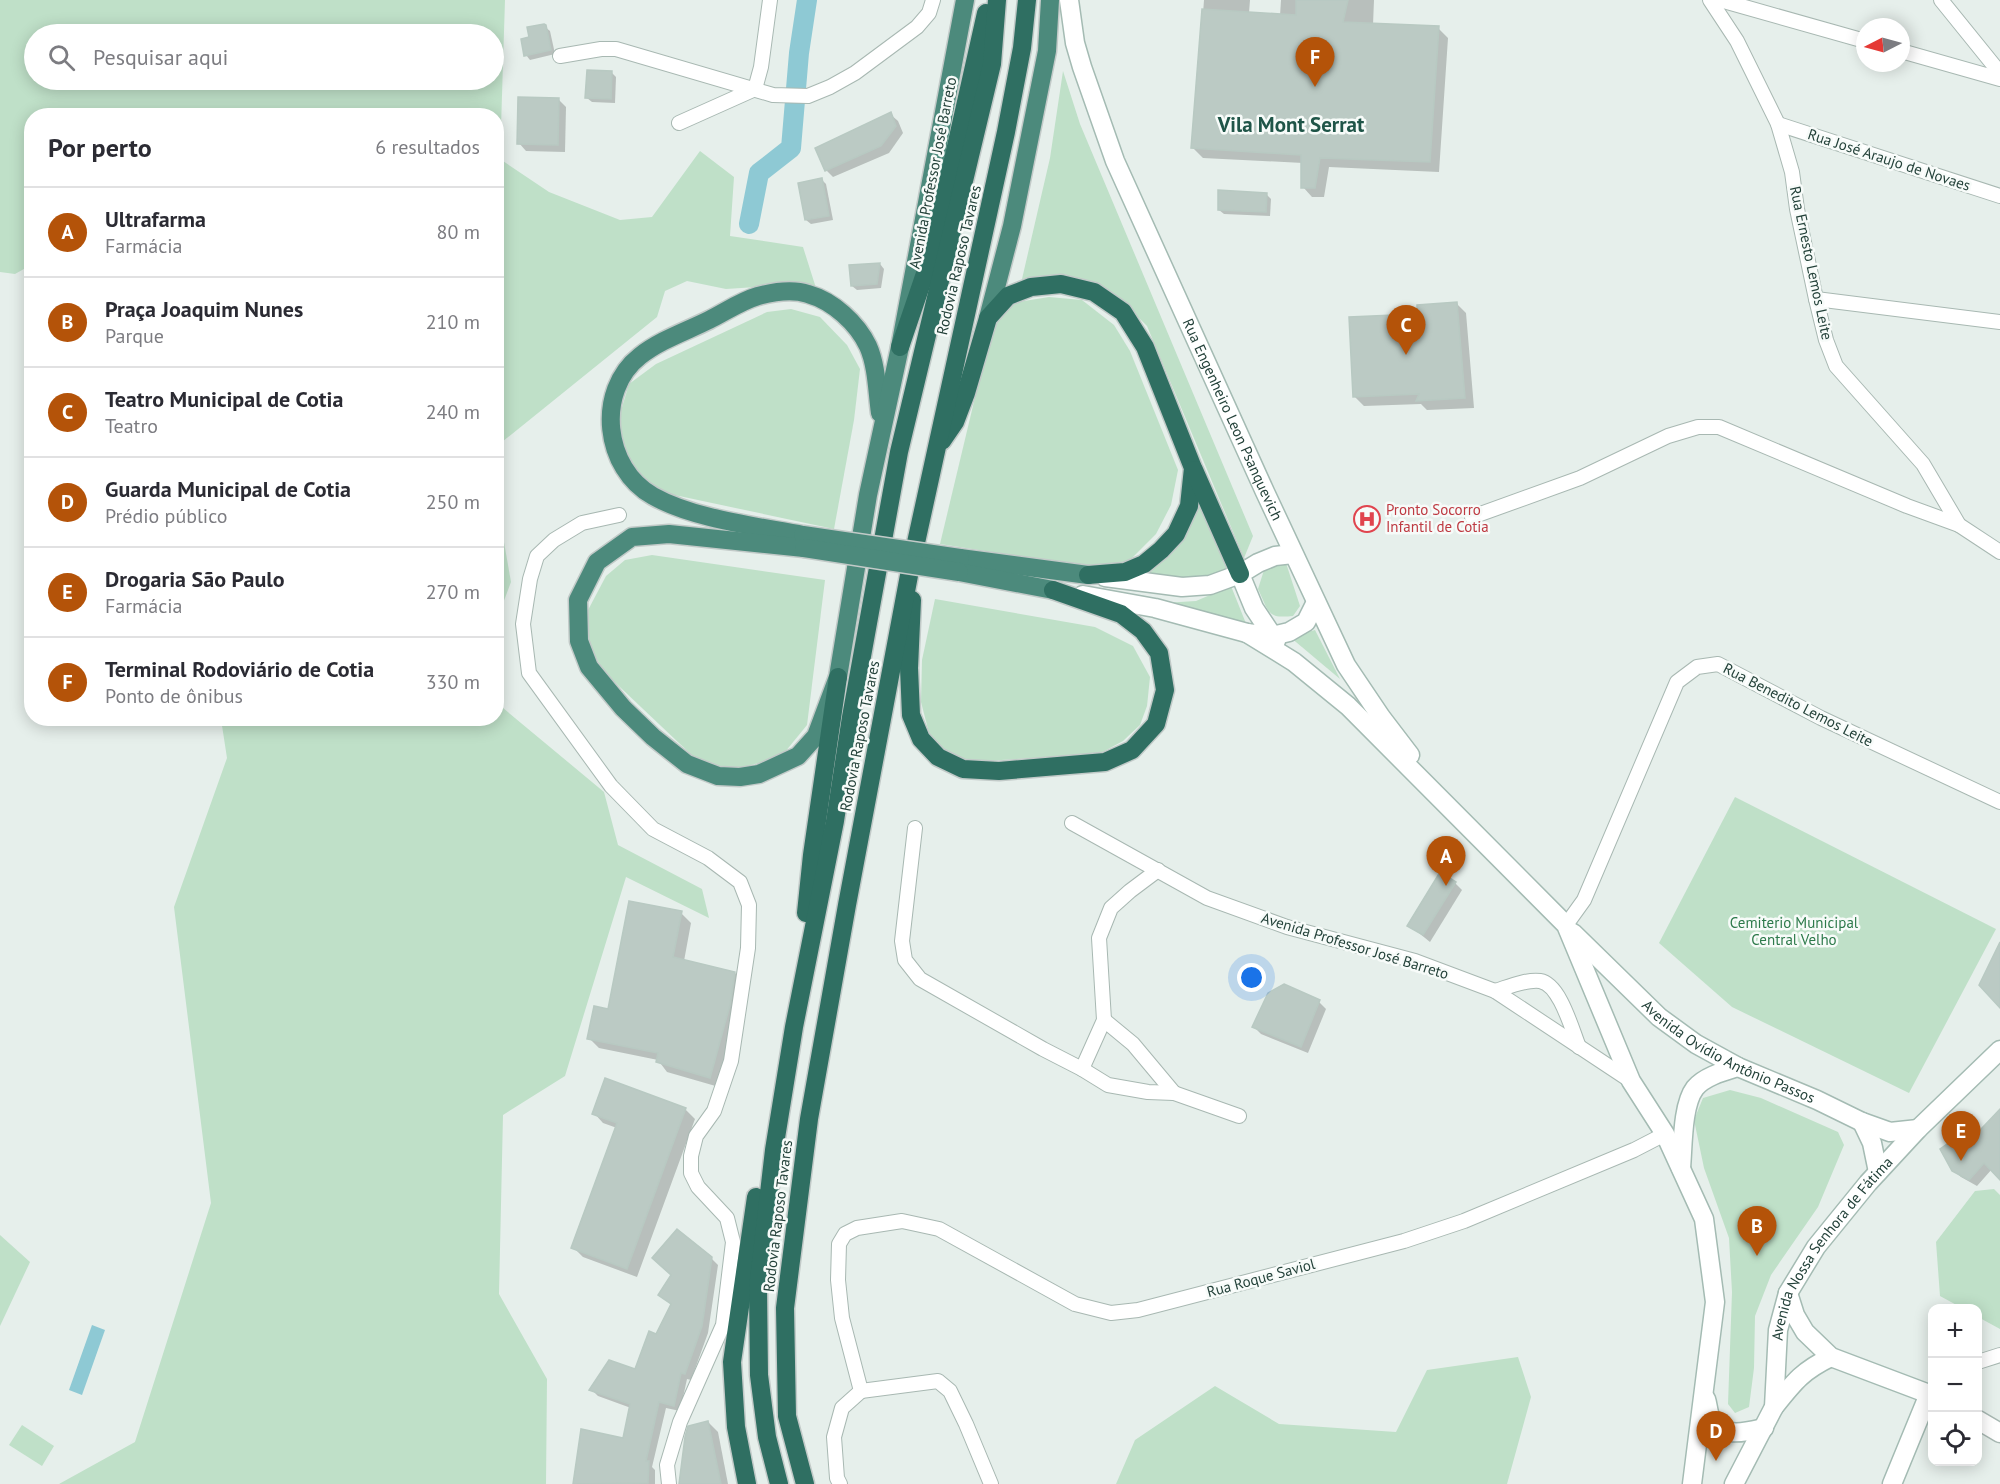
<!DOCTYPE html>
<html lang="pt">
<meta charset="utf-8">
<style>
body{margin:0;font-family:"PT Sans",sans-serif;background:#f2f2f3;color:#2b2b33}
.controls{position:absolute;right:18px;bottom:18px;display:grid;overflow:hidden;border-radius:12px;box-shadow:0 3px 15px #0003}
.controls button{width:54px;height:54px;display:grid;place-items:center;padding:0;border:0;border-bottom:2px solid #e1e1e2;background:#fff;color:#2b2b33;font:30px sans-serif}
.compass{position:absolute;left:1856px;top:18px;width:54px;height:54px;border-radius:50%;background:#fff;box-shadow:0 3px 15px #0003;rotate:264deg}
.you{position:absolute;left:1252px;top:978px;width:21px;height:21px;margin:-15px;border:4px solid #fff;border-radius:50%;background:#1a73e8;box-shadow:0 0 0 9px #1a73e833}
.badge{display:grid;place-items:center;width:39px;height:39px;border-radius:50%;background:#b45309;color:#fff;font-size:20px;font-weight:700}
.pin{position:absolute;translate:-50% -50px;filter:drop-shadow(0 2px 3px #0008)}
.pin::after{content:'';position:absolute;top:32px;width:21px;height:18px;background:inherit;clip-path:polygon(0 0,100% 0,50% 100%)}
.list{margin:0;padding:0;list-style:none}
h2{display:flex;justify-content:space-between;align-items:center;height:78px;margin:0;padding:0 24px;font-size:26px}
h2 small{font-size:20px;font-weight:400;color:#7c7c81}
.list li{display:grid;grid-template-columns:39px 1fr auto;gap:18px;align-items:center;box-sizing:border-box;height:90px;padding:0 24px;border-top:2px solid #e1e1e2}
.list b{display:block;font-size:22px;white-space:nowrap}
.list p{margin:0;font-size:20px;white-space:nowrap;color:#7c7c81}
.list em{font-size:20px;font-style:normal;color:#7c7c81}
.icon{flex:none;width:33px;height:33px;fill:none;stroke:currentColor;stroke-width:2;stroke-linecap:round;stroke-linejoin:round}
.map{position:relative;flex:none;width:2000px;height:1484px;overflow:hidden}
.search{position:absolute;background:#fff;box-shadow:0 3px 15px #0003;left:24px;top:24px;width:480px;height:66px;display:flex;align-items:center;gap:15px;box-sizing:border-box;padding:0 21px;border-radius:33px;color:#7c7c81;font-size:22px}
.panel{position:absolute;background:#fff;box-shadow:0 3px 15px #0003;left:24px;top:108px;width:480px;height:618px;border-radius:24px}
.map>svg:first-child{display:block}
.green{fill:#bfe0c8;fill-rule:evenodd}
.water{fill:#8ec9d4}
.shadow{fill:#0003}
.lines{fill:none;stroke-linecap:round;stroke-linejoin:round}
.canal{stroke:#8ec9d4;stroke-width:20}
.building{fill:#bbcac4;stroke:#b8c9c2;stroke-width:1.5}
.minor-casing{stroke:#a8b8b2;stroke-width:16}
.tertiary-casing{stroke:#a8b8b2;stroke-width:21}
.secondary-casing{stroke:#a4bbb3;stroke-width:21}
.trunk-casing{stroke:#c2cac8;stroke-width:21}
.motorway-casing{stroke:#c2cac8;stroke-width:21}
.minor{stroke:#fff;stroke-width:14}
.tertiary{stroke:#fff;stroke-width:18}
.secondary{stroke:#fff;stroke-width:18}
.trunk{stroke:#4c8a7c;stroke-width:18}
.motorway{stroke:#2f6f62;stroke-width:18}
.trunk-bridge-casing{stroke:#c2cac8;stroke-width:21;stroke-linecap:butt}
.trunk-bridge{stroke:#4c8a7c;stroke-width:18}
.labels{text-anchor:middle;stroke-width:5;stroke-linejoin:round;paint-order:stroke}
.street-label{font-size:15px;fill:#24423a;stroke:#f7fbf9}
.health-label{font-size:15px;fill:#be3a42;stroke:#f7fbf9;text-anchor:start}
.park-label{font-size:15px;fill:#2d7a4b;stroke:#f7fbf9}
.district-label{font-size:21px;font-weight:bold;fill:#1f5548;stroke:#f7fbf9}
</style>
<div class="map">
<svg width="2000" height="1484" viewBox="0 0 2000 1484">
<rect width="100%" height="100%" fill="#e6efeb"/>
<g class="green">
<path d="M0,0H505L500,159L549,192L620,220L652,217L700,151L734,177L730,236L803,247L816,288L772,286L726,289L687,281L665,291L657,317L497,446L496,116H32L31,265L15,274L0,272ZM34,34H494V80H34Z"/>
<polygon points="1063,71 1080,124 1253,536 1244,558 1147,326 1118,297 1064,274 1022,279 1050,158"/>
<polygon points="1049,297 1082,300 1114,325 1130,351 1178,470 1171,505 1156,534 1131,559 1116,565 1088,567 940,544 994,318 1018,302"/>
<polygon points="791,309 820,317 847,345 860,369 854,420 834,529 651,490 633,474 616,427 629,384 656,364 767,312"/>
<polygon points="496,497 511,582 497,619 496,619"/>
<path d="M1198,499L1227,567L1215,577L1190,580L1130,575C1172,559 1187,541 1198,499Z"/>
<polygon points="652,555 825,580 807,725 785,752 763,762 731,770 699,762 604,672 588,643 587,612 606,576 625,560"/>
<path d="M1273,563H1286L1300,606L1293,616C1266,619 1269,611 1258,589L1264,570Z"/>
<polygon points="1231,586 1247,626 1163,603 1196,601"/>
<polygon points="935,599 1095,627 1133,646 1150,677 1147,706 1140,725 1123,741 1099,754 968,762 945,752 929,733 921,702 922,660"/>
<polygon points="1315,630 1340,679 1290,637"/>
<polygon points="497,703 604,792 618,845 702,889 709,918 626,877 565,1076 503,1115 499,1294 547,1379 546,1484 59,1484 135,1442 211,1203 174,907 227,758 221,719 496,718"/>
<polygon points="1735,797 1996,929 1909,1093 1732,1007 1659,943"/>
<polygon points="1730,1090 1761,1098 1838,1132 1844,1145 1818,1207 1771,1275 1755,1316 1754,1368 1749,1407 1735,1413 1728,1404 1732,1292 1729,1238 1704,1168 1694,1120 1703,1098"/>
<polygon points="1994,1189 2000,1195 2000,1329 1978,1317 1978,1308 1962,1308 1940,1296 1936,1242 1975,1191"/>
<polygon points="0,1235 30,1262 0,1326"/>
<polygon points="1518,1357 1531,1397 1507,1484 1116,1484 1135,1440 1215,1386 1279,1424 1396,1432 1427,1370"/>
<polygon points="22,1425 54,1446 42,1466 9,1445"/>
</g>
<polygon class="water" points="92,1325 105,1330 82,1395 69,1390"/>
<g class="shadow">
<polygon points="1204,0 1250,0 1249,13 1280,16 1281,0 1374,0 1373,25 1438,28 1448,38 1439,172 1329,167 1324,197 1312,197 1303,187 1303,163 1203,158 1193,148"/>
<polygon points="545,27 550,31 555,54 530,60 526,55 531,38"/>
<polygon points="612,73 616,77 615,103 592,102 587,98"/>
<polygon points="559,100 566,107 565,152 526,151 519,143"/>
<polygon points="890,114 898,121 903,133 889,153 833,177 826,170"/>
<polygon points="822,180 826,184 833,220 811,224 806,220"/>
<polygon points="1266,194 1271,199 1270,216 1224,214 1219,210"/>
<polygon points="880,264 884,269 881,288 857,290 852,286"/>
<polygon points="1456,303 1466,313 1474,408 1427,410 1421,404 1364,406 1354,396 1418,316"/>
<polygon points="1455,883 1462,890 1430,942 1409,925"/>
<polygon points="681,913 691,923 684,961 735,973 745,983 719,1087 667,1072 658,1060 599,1048 589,1038"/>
<polygon points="1319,1002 1326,1009 1308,1053 1261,1034 1253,1026"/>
<polygon points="685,1109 695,1119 637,1277 583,1257 573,1247 617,1128 603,1123 594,1113"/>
<polygon points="2000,1111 2000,1178 1992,1169 1977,1186 1961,1177 1953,1170 1957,1139 1965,1148"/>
<polygon points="711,1258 718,1265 708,1333 691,1380 687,1379 680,1411 666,1408 652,1467 655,1470 655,1484 574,1484 582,1431 624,1439 631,1408 598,1396 591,1389 636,1371 672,1305 660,1295"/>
<polygon points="708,1422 718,1432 728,1484 680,1484"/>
</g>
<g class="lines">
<polyline class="canal" points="749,224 759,173 791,148 799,53 807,0"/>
</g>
<g class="building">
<polygon points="1296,0 1348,0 1343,22 1439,26 1430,162 1320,158 1315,188 1301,188 1301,155 1191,148 1202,9 1296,15"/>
<polygon points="544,24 546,25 551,50 524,56 521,39 529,37 527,27"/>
<polygon points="587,70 612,71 611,99 585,98"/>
<polygon points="518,97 559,98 558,145 517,144"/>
<polygon points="891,112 896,126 881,146 825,171 815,148"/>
<polygon points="822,178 829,216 805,220 798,183"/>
<polygon points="1218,190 1267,193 1266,212 1218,210"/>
<polygon points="880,263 877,284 851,286 849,265"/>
<polygon points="1457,302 1465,398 1416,401 1419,394 1353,397 1349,317 1417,314 1417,305"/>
<polygon points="1440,872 1456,882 1423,935 1407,926"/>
<polygon points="629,901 682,911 673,957 735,972 730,1005 710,1078 656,1062 658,1053 587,1039 594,1006 608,1009"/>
<polygon points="2000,942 2000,1008 1979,985"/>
<polygon points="1284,984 1320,1000 1301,1047 1252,1027 1268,993"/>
<polygon points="605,1078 686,1108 627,1269 571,1248 617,1123 592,1114"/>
<polygon points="2000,1109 2000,1180 1984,1163 1969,1180 1952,1171 1940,1149 1957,1137 1963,1148"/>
<polygon points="677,1229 712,1257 702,1326 685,1374 681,1373 674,1406 659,1402 646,1461 649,1461 648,1483 573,1484 581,1429 623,1438 630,1404 589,1390 609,1360 635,1369 649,1331 656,1334 671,1304 658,1295 671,1275 652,1258"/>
<polygon points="708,1421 721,1484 679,1484 685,1437 688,1426"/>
</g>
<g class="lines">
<defs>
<g id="minor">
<polyline points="1710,0 1737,41 1778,124 1792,172 1797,209 1816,299 1826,340 1836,366 1923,464 1959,525 2000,552"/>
<polyline points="1720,0 1865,41"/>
<polyline points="1941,0 2000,73"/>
<polyline points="1901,51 2000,79"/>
<polyline points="560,56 601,49 616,49 773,95 808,96 830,87 855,73 917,27 929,13 933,0"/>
<polyline points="679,123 755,89 761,67 770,0"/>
<polyline points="1778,124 2000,196"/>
<polyline points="1816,299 2000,322"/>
<polyline points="619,515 582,523 554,540 537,556 530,579 523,624 529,673 611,786 653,829 708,858 740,882 749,905 748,948 731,1061 714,1111 696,1136 691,1156 691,1173 698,1187 727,1218 733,1242 723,1325 680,1422 667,1465 669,1484"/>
<polyline points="1472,517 1580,478 1668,436 1698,427 1719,427 1907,506 1959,525"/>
<polyline points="1072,823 1207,898 1287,927 1415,961 1495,991 1631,1081"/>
<polyline points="915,828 902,941 905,960 920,979 1043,1049 1082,1069"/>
<polyline points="1158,870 1130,891 1111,908 1099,938 1104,1020 1082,1069 1108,1085 1148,1092 1174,1093 1239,1116"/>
<polyline points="1566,925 1584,900 1677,682 1697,667 1718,664 1821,718 2000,802"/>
<path d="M1495,991C1508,987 1527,979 1540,981C1560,984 1572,1030 1579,1047"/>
<polyline points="1104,1020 1133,1044 1174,1093"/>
<polyline points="1978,1362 2000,1355"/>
<polyline points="861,1391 842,1318 838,1280 839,1244 845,1234 857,1228 902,1221 939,1229 1075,1304 1111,1313 1138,1310 1404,1241 1464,1221 1634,1150 1665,1134"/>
<polyline points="861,1391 938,1381 950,1391 966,1424 991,1484"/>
<polyline points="840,1484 837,1478 834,1437 842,1408 861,1391"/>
</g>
<polyline id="tertiary" points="1978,1420 2000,1433"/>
<g id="secondary">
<path id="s1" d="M1069,0L1075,43L1082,67L1115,161L1265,492L1346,665L1381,717L1410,755"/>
<polyline points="1240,574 1254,608 1276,641"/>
<polyline points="1105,577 1182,587 1210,585 1240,574 1258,563 1275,556 1293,554"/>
<polyline points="1083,595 1155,608 1247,633 1272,636 1289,632 1306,622 1316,602"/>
<polyline points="1247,633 1294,662 1348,706 1566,925 1631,1081 1665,1134 1704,1219 1715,1302 1692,1484"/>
<path id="s2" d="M1573,933L1659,1017L1696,1044L1738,1067L1817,1100L1862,1122L1890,1132L1918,1129"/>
<polyline points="1862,1122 1872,1143 1878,1172"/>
<path d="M1681,1168C1683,1146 1682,1105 1695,1088C1705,1076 1725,1071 1738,1067"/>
<polyline points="1788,1293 1795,1315 1805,1332 1831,1357 1929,1394 1892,1484"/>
<path d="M1706,1399C1708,1405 1708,1413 1711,1418C1722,1439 1746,1432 1764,1428"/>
<path d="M1774,1407C1794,1382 1802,1371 1831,1357"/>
<path id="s3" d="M1734,1484L1774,1407L1778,1330L1788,1293L1816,1247L1868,1183L1918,1129L2000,1050"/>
</g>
<g id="trunk">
<polyline points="988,318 1012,226 1047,51 1050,0"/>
<path d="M803,535C756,526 694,519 653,496C604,469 595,391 640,356C660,340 687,331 709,320C725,312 741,301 758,296C773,292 793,289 808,294C833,301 857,323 868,346C877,366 877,392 880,413"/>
<polyline points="804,548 669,534 632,537 597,562 578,600 579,641 589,667 623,708 653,737 687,764 718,776 740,777 759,774 798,756 816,736 838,677 868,495 900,347 965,0"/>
<polyline points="960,558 1088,575"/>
<polyline points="959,572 1053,590"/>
</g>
<g id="motorway">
<polyline points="900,347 932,253 986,13"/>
<polyline points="942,441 955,422 966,393 988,318 1008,296 1031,287 1061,284 1094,292 1123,312 1145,347 1193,468 1189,506 1176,534 1161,550 1144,564 1125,572 1088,575"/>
<polyline points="1194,470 1240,574"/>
<polyline points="912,600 909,668 911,715 921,739 938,757 963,769 999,771 1105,762 1132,750 1156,724 1165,690 1159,653 1143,631 1121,614 1053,590"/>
<polyline points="806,913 812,855 838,677"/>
<polyline points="747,1484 736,1427 732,1362 756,1197"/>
<polyline points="779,1484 767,1437 759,1375 758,1288 774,1150 794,1027 835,821 851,717 899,452 992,64 997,0"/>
<polyline points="805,1484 787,1416 785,1308 809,1119 847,905 910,570 1006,132 1022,48 1027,0"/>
</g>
</defs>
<use href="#minor" class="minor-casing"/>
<use href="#tertiary" class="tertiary-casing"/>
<use href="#secondary" class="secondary-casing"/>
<use href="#trunk" class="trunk-casing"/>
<use href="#motorway" class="motorway-casing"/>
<use href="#minor" class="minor"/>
<use href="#tertiary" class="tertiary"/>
<use href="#secondary" class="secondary"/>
<use href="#trunk" class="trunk"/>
<use href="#motorway" class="motorway"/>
<defs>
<g id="trunk-bridge">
<polyline points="803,535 960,558"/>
<polyline points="804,548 959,572"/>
</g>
</defs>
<use href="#trunk-bridge" class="trunk-bridge-casing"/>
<use href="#trunk-bridge" class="trunk-bridge"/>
</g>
<defs>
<symbol id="hospital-ring" viewBox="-11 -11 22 22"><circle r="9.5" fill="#f7fbf9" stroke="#e0444e" stroke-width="1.5"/><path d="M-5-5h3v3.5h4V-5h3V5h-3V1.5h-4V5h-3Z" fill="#e0444e"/></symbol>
</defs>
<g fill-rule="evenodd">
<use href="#hospital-ring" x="1352" y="504" width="30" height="30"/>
</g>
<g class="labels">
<g class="street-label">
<text transform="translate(1889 160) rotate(18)" y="5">Rua José Araujo de Novaes</text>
<text transform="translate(933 173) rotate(-79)" y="5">Avenida Professor José Barreto</text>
<text transform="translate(959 260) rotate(-77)" y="5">Rodovia Raposo Tavares</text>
<text transform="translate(1811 263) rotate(78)" y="5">Rua Ernesto Lemos Leite</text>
<text dy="5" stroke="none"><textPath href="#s1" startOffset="452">Rua Engenheiro Leon Psanquevich</textPath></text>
<text transform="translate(1798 705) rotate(27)" y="5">Rua Benedito Lemos Leite</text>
<text transform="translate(860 736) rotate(-79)" y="5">Rodovia Raposo Tavares</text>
<text transform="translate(1355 946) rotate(17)" y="5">Avenida Professor José Barreto</text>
<text dy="5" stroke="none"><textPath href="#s2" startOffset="198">Avenida Ovídio Antônio Passos</textPath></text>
<text transform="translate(778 1216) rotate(-83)" y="5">Rodovia Raposo Tavares</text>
<text dy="5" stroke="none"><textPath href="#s3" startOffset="262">Avenida Nossa Senhora de Fátima</textPath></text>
<text transform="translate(1261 1278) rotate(-15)" y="5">Rua Roque Saviol</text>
</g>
<g class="health-label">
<text x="1386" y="515">Pronto Socorro<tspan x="1386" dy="17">Infantil de Cotia</tspan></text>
</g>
<g class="park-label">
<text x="1794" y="928">Cemiterio Municipal<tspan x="1794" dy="17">Central Velho</tspan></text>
</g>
<g class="district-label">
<text x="1291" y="132">Vila Mont Serrat</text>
</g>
</g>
</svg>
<div class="controls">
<button>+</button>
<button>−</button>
<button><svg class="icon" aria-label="locate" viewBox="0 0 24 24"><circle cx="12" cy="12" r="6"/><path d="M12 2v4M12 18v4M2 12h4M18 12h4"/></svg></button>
</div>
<svg class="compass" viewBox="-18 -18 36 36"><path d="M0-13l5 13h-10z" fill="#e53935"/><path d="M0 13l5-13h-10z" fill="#7c7c81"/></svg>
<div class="you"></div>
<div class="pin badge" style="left:1446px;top:886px">A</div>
<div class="pin badge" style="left:1757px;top:1256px">B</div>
<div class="pin badge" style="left:1406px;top:355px">C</div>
<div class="pin badge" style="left:1716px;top:1461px">D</div>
<div class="pin badge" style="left:1961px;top:1161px">E</div>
<div class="pin badge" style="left:1315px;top:87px">F</div>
<div class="search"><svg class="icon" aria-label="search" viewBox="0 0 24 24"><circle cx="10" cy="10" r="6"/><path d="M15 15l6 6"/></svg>Pesquisar aqui</div>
<section class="panel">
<h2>Por perto<small>6 resultados</small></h2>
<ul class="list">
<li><span class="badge">A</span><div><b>Ultrafarma</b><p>Farmácia</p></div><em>80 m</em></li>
<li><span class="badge">B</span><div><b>Praça Joaquim Nunes</b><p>Parque</p></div><em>210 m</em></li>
<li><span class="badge">C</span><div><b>Teatro Municipal de Cotia</b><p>Teatro</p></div><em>240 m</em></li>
<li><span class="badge">D</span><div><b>Guarda Municipal de Cotia</b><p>Prédio público</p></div><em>250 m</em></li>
<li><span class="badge">E</span><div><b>Drogaria São Paulo</b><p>Farmácia</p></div><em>270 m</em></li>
<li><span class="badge">F</span><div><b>Terminal Rodoviário de Cotia</b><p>Ponto de ônibus</p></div><em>330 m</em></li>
</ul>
</section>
</div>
